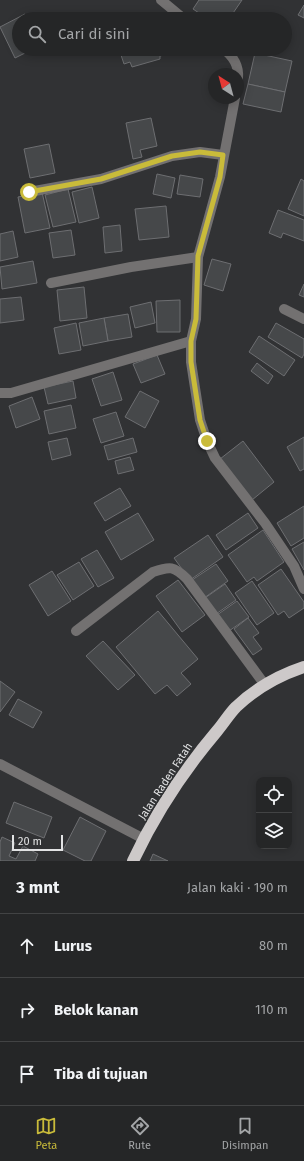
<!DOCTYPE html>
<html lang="id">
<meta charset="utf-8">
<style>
body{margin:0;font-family:"Fira Sans",sans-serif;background:#313233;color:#f1f3f6}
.controls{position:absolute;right:12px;bottom:12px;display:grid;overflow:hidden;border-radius:8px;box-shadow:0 2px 10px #0003}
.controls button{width:36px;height:36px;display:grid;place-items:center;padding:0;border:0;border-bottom:1px solid #424344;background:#252627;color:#f1f3f6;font:20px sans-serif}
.compass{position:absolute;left:208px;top:68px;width:36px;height:36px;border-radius:50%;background:#252627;box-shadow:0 2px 10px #0003;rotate:324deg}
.scale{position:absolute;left:12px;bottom:10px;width:51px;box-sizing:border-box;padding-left:4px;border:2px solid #e2e3e4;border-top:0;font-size:11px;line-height:14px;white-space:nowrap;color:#e2e3e4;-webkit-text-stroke:3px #313234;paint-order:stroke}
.stop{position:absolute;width:12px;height:12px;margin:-9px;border:3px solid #c9bb3a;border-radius:50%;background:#fff}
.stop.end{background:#c9bb3a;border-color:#fff;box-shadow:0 1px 4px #0008}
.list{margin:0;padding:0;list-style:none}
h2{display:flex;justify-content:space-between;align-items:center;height:52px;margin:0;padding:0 16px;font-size:17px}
h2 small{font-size:13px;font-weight:400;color:#a3a5a7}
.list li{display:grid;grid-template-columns:26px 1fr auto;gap:12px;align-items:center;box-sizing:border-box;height:64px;padding:0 16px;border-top:1px solid #424344}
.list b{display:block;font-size:15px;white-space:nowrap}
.list em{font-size:13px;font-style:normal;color:#a3a5a7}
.icon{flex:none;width:22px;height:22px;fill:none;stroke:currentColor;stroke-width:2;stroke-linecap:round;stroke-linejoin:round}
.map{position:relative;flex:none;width:304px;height:861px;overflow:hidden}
.search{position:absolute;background:#252627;box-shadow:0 2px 10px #0003;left:12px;right:12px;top:12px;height:44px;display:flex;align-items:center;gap:10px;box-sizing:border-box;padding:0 14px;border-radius:22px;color:#a3a5a7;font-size:15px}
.sheet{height:244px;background:#252627}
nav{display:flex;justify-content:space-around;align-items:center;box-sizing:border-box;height:56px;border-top:1px solid #424344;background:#252627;font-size:11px;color:#a3a5a7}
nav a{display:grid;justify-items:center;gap:2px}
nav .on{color:#c9bb3a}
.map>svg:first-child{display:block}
.building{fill:#46484a;stroke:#6d6e71}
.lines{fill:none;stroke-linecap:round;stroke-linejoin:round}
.minor{stroke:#737171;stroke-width:10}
.highway{stroke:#cdc9c9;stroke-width:12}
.route{stroke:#c9bb3a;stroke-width:5}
.labels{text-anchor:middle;stroke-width:3;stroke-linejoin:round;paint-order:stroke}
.street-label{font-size:11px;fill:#e2e3e4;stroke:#313234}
</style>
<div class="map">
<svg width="304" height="861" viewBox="0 0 304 861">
<rect width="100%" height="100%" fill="#313234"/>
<g class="building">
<polygon points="199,0 242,0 229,19 208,19 193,9"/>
<polygon points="304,5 304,18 298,15"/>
<polygon points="25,14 28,19 19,19 19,49 33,49 15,58 0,27"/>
<polygon points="119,49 170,49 171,53 160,56 160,59 132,67 130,62 124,64"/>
<polygon points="255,53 292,61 285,92 248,84"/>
<polygon points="248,84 285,92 281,112 243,104"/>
<polygon points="151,118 157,146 140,150 142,157 133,159 126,123"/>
<polygon points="49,144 55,173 30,178 24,149"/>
<polygon points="157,174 175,178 171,198 153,194"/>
<polygon points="180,175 203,179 200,197 177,194"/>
<polygon points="301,179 304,181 304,216 288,209"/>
<polygon points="92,187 99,218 79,223 72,192"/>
<polygon points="68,189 76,222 53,227 45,195"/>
<polygon points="42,192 50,228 25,233 18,197"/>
<polygon points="166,206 169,237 139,240 135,209"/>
<polygon points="278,210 304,220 304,241 283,233 281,238 269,233"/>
<polygon points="120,225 122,251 105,253 103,227"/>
<polygon points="71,230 75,255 53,258 49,233"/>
<polygon points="13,231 18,257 0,261 0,234"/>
<polygon points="212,259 231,264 223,291 204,285"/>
<polygon points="33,261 37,283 2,289 0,267"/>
<polygon points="304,284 304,297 299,295"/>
<polygon points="84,287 87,318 60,321 57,290"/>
<polygon points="21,297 24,320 0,323 0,299"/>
<polygon points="180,300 180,332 157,332 156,301"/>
<polygon points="151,302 155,323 135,328 130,307"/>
<polygon points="128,314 132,337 108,341 104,318"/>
<polygon points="104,318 108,341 83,346 79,323"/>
<polygon points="76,323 81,350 59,354 54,328"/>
<polygon points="276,323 304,339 304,354 302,358 268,337"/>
<polygon points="259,336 295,360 284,376 249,352"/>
<polygon points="157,355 165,374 141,383 133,364"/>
<polygon points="257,363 273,376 268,384 251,371"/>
<polygon points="113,372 122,400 101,406 92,379"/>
<polygon points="73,381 76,398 48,404 44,387"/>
<polygon points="140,391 159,401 145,428 125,417"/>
<polygon points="32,397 40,419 16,428 9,406"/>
<polygon points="71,405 76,428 49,434 44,411"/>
<polygon points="116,412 124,436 101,443 93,419"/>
<polygon points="304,437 304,469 300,471 287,447"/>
<polygon points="67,438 71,455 52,460 48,442"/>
<polygon points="133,438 137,452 108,460 104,446"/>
<polygon points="243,441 274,482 252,500 220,459"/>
<polygon points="130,457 134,470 118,474 115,461"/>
<polygon points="120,488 131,506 105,521 94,503"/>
<polygon points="304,506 304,538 291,546 277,523"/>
<polygon points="138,513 154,540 121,560 105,532"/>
<polygon points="248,513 258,528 226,550 216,535"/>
<polygon points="263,530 284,562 257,581 254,577 247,582 228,555"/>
<polygon points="208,535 223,557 190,580 174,558"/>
<polygon points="304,542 304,570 292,549"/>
<polygon points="97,550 114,578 98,587 81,559"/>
<polygon points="79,562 94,586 73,600 57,575"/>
<polygon points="216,564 228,581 204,598 192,580"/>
<polygon points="281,569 304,602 304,608 289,618 284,611 278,615 258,585"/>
<polygon points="52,571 71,601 48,616 29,585"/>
<polygon points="178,580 205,615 182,632 156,596"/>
<polygon points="252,581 274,613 257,625 235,593"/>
<polygon points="225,584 236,600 216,614 205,598"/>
<polygon points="237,601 249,617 229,631 217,615"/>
<polygon points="158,611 198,659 181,673 191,684 177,696 167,685 155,694 116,647"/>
<polygon points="248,618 259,633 253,637 262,649 253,655 234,629"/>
<polygon points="103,641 135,675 118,690 86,656"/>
<polygon points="0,681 15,692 0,712"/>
<polygon points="18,699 42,712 33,728 9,715"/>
<polygon points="14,802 52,817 44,838 6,823"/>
<polygon points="80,817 106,831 91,861 85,861 63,850"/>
<polygon points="2,837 15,843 9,856 16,859 23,846 38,854 35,861 0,861 0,842"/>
<polygon points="153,854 168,861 150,861"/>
</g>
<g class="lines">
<g class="minor">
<polyline points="161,0 184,19"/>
<path d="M223,49C233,56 239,66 238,78"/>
<polyline points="235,98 220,177 198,257 196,319 191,341 191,362 200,420 207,441 215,458 265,523 294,566 304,589"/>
<polyline points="29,192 101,179 172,156 200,152 223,155"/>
<polyline points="51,283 131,267 198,257"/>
<polyline points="284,309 304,319"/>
<polyline points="0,393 11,393 191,341"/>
<path d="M76,631L153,572C170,566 174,566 187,579L265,685"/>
<polyline points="0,764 144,839"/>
</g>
<path class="highway" d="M133,861C155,814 184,770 217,731C224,723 229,714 236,707C255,689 280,675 304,667"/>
</g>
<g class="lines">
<polyline class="route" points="29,192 101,179 172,156 200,152 223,155 220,177 198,256 196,319 191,341 191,362 200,420 207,441"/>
</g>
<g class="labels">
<g class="street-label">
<text transform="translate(165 781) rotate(-57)" y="4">Jalan Raden Fatah</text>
</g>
</g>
</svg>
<div class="controls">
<button><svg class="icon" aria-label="locate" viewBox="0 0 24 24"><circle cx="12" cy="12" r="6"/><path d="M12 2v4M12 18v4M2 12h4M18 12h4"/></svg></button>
<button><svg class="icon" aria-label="layers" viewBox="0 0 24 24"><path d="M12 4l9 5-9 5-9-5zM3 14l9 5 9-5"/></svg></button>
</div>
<svg class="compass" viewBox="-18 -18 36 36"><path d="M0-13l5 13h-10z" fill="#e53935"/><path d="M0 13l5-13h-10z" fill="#a3a5a7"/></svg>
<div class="scale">20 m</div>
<div class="stop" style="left:29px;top:192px"></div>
<div class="stop end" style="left:207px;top:441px"></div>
<div class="search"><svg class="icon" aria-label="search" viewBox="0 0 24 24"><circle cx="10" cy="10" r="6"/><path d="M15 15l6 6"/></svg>Cari di sini</div>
</div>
<section class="sheet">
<h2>3 mnt<small>Jalan kaki · 190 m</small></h2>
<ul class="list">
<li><svg class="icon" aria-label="ahead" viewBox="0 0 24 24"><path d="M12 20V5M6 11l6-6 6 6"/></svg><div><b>Lurus</b></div><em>80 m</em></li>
<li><svg class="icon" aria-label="right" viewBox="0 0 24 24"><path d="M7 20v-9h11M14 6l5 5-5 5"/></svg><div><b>Belok kanan</b></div><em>110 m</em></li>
<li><svg class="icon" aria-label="arrive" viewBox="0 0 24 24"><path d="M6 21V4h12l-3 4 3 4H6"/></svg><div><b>Tiba di tujuan</b></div></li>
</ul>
</section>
<nav>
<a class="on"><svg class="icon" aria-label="map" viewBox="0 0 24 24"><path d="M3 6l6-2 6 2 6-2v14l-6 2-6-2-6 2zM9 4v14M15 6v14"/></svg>Peta</a>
<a><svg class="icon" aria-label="directions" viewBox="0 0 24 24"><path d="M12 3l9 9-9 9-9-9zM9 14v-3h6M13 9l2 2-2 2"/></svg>Rute</a>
<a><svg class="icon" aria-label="saved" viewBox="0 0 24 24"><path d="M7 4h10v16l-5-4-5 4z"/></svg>Disimpan</a>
</nav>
